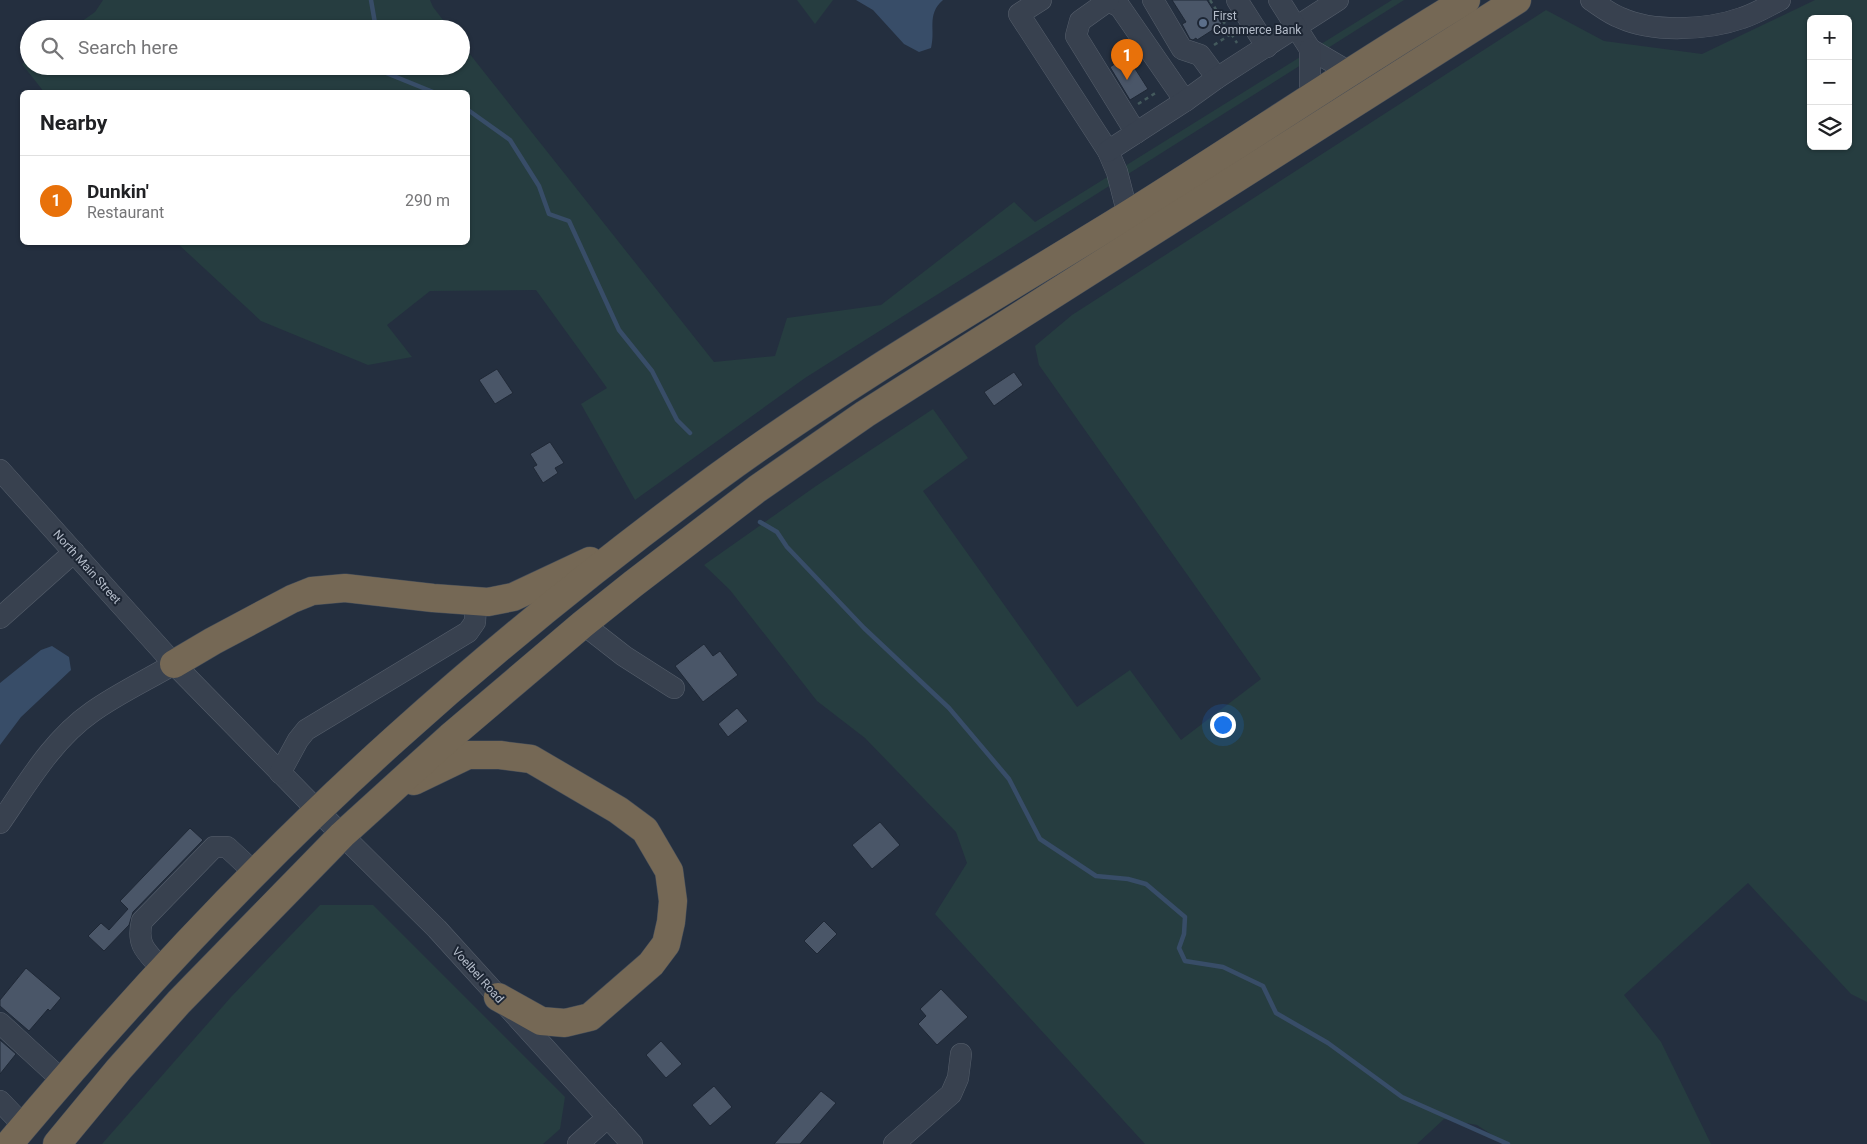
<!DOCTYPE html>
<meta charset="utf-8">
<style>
body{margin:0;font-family:Roboto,sans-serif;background:#f6f6f6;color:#202124}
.controls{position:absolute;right:15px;top:15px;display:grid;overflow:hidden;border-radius:8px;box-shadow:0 1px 4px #0004}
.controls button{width:45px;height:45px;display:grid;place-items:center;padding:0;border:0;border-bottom:1px solid #e0e0e0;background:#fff;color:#202124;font:25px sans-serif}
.you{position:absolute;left:1222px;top:724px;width:18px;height:18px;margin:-12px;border:4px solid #fff;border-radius:50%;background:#1a73e8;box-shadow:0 0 0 8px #1a73e833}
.badge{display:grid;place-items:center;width:32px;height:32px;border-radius:50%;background:#b45309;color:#fff;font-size:16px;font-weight:700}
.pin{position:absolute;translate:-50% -41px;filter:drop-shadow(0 1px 2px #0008)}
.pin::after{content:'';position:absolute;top:26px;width:18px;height:15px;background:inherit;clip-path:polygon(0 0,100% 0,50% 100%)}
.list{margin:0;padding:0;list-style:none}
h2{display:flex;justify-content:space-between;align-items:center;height:65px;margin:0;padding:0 20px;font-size:21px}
h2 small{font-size:16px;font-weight:400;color:#757577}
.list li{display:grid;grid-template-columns:32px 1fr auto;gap:15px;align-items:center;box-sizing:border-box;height:90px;padding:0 20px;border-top:1px solid #e0e0e0}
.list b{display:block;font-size:19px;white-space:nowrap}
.list p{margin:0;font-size:16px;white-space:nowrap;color:#757577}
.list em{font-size:16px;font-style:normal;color:#757577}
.icon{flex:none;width:28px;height:28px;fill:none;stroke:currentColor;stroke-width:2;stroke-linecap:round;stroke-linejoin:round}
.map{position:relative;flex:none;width:1867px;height:1144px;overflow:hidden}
.search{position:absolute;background:#fff;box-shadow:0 1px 4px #0004;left:20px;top:20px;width:450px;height:55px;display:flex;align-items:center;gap:12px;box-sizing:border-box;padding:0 18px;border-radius:28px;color:#757577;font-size:19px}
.panel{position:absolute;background:#fff;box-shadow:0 1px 4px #0004;left:20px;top:90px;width:450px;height:155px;border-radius:8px}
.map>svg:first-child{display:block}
.green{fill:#263d40;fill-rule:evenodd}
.water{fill:#384d68}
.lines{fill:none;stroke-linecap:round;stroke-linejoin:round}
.stream{stroke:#384d68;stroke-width:4.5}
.building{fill:#4a5668;stroke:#1f2836}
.minor-casing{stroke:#565f6c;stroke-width:22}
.highway-casing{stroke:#434c59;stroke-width:29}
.path{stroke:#445a5d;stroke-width:2.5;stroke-dasharray:4 4;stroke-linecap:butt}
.minor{stroke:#38414f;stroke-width:21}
.highway{stroke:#756855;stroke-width:28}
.service-dot{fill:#5c6f8a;stroke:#1d2634;stroke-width:2}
.labels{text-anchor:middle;stroke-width:4;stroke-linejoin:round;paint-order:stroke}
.poi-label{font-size:12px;fill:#b4bcc9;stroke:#1d2634;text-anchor:start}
.street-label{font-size:12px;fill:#b4bcc9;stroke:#1d2634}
</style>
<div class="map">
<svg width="1867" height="1144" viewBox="0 0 1867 1144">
<rect width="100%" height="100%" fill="#242f3f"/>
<g class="green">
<polygon points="103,0 430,0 433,7 450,29 71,29 95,12"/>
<polygon points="797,0 833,0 815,24"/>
<polygon points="1392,0 1404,0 805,378 635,500 581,404 607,388 536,290 430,291 387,325 412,357 368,365 261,321 177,243 468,242 468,92 44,92 22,64 29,60 29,66 461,66 461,43 714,362 775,356 787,318 881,305 1014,202 1035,222"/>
<path d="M1815,0H1867V1002L1851,994L1748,883L1624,995L1661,1042L1711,1144H1506L1477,1125L1444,1119L1417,1144H1145L935,914L967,863L956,832L865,738L817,701L730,590L704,565L816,486L933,409L968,458L923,491L1077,707L1130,670L1181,740L1261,679L1039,365L1035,346L1072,315L1546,10L1604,41L1702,54ZM1811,19H1848V146H1811Z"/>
<polygon points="320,905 373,905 565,1097 560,1129 543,1144 102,1144 231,997"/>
</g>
<g class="water">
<path d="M856,0H943C926,15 936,29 931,48L919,52L904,44L873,10Z"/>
<polygon points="52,646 69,657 71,670 21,717 0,745 0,683 41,650"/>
</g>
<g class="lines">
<g class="stream">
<polyline points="371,0 376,29"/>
<polyline points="373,66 374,68 433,92"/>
<polyline points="468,110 510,140 539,186 549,214 569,221 619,330 652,371 677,420 690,433"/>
<polyline points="760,522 777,532 787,547 864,628 949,708 1009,779 1040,839 1096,876 1128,879 1146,884 1185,917 1184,934 1179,948 1185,961 1223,967 1263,986 1276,1013 1328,1043 1402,1097 1508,1144"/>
</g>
</g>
<g class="building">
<polygon points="1172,0 1207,0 1222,24 1197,40 1196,38 1193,40 1190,39 1182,24 1186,22"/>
<polygon points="1127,56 1148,89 1130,100 1110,67"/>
<polygon points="497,369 513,393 495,404 479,380"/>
<polygon points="1014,372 1023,385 994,406 984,392"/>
<polygon points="550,442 564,463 555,468 558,473 543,483 533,467 537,465 530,454"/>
<polygon points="704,644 713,656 720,651 738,675 703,702 675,666"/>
<polygon points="737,708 748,721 728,737 718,724"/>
<polygon points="880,822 900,845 872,869 852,845"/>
<polygon points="190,828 203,840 133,912 129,925 104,951 88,936 101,923 109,930 128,909 120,901"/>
<polygon points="824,921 837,934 817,954 804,941"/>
<polygon points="26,968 61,998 50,1011 48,1009 29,1031 0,1006 0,1000"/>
<polygon points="941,989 968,1017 937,1045 918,1024 926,1016 920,1009"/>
<polygon points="0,1040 16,1054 0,1074"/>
<polygon points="661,1041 682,1064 666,1078 646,1055"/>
<polygon points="714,1086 732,1107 710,1126 692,1105"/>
<polygon points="821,1091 836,1103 800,1144 774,1144"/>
</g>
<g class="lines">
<defs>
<g id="minor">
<polyline points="1041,0 1019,14 1108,151 1117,172 1128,215"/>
<polyline points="1107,0 1120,7 1185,101"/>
<polyline points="1153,0 1182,49 1200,55 1217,78"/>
<polyline points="1237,0 1267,47"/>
<polyline points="1338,0 1296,27 1310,49 1351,73"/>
<path d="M1591,0C1600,6 1610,14 1621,18C1654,33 1708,30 1742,18C1755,14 1768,6 1780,0"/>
<polyline points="1108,1 1080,21 1076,36 1136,133"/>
<polyline points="1310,49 1310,99"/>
<polyline points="1108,151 1185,101 1217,78 1296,27 1279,0"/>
<polyline points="0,470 174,664 318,811 437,929 632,1144"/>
<polyline points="0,618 74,552"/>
<polyline points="583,624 624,656 674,688"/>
<polyline points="280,773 298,740 306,730 468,632 475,622 476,602"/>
<path d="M0,823C27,784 52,740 92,712C117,694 147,680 174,664"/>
<path d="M162,969C147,952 136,946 142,921L214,847H227L255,873"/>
<polyline points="0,1023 62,1080"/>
<polyline points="0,1101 24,1126"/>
<polyline points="578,1144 608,1117"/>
<polyline points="894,1144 951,1094 958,1078 961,1054"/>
</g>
<g id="highway">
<polyline points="174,664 213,641 292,599 312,591 345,588 433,598 488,602 513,597 590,561"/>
<polyline points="414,781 468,755 500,755 531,759 618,810 645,830 669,871 673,901 671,922 666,944 651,964 590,1017 565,1023 541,1021 498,997"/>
<path d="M9,1144C129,1001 257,863 396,738C498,646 606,559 716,478C847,382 988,301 1126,216C1240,145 1351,69 1466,0"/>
<polyline points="57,1144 119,1069 179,1002 342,835 450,737 583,624 633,584 757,489 865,414 1517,0"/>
</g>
</defs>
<use href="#minor" class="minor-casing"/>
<use href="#highway" class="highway-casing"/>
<g class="path">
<polyline points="1210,0 1237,43"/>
<polyline points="1214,45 1231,34"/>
<polyline points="1138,104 1157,92"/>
</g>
<use href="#minor" class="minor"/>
<use href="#highway" class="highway"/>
</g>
<circle class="service-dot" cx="1203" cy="23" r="5"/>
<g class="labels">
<g class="poi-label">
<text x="1213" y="20">First<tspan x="1213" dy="14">Commerce Bank</tspan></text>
</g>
<g class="street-label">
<text transform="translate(87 567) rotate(48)" y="4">North Main Street</text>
<text transform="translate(478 975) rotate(48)" y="4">Voelbel Road</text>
</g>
</g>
</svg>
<div class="controls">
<button>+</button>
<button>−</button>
<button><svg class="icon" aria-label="layers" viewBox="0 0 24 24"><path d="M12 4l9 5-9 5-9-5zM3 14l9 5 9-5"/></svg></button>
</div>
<div class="you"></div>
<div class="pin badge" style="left:1127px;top:80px;background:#e8710a">1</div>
<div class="search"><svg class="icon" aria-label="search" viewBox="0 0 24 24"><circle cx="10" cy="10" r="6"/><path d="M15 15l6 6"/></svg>Search here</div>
<section class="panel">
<h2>Nearby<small></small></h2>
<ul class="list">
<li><span class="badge" style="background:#e8710a">1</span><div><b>Dunkin'</b><p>Restaurant</p></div><em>290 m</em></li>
</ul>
</section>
</div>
